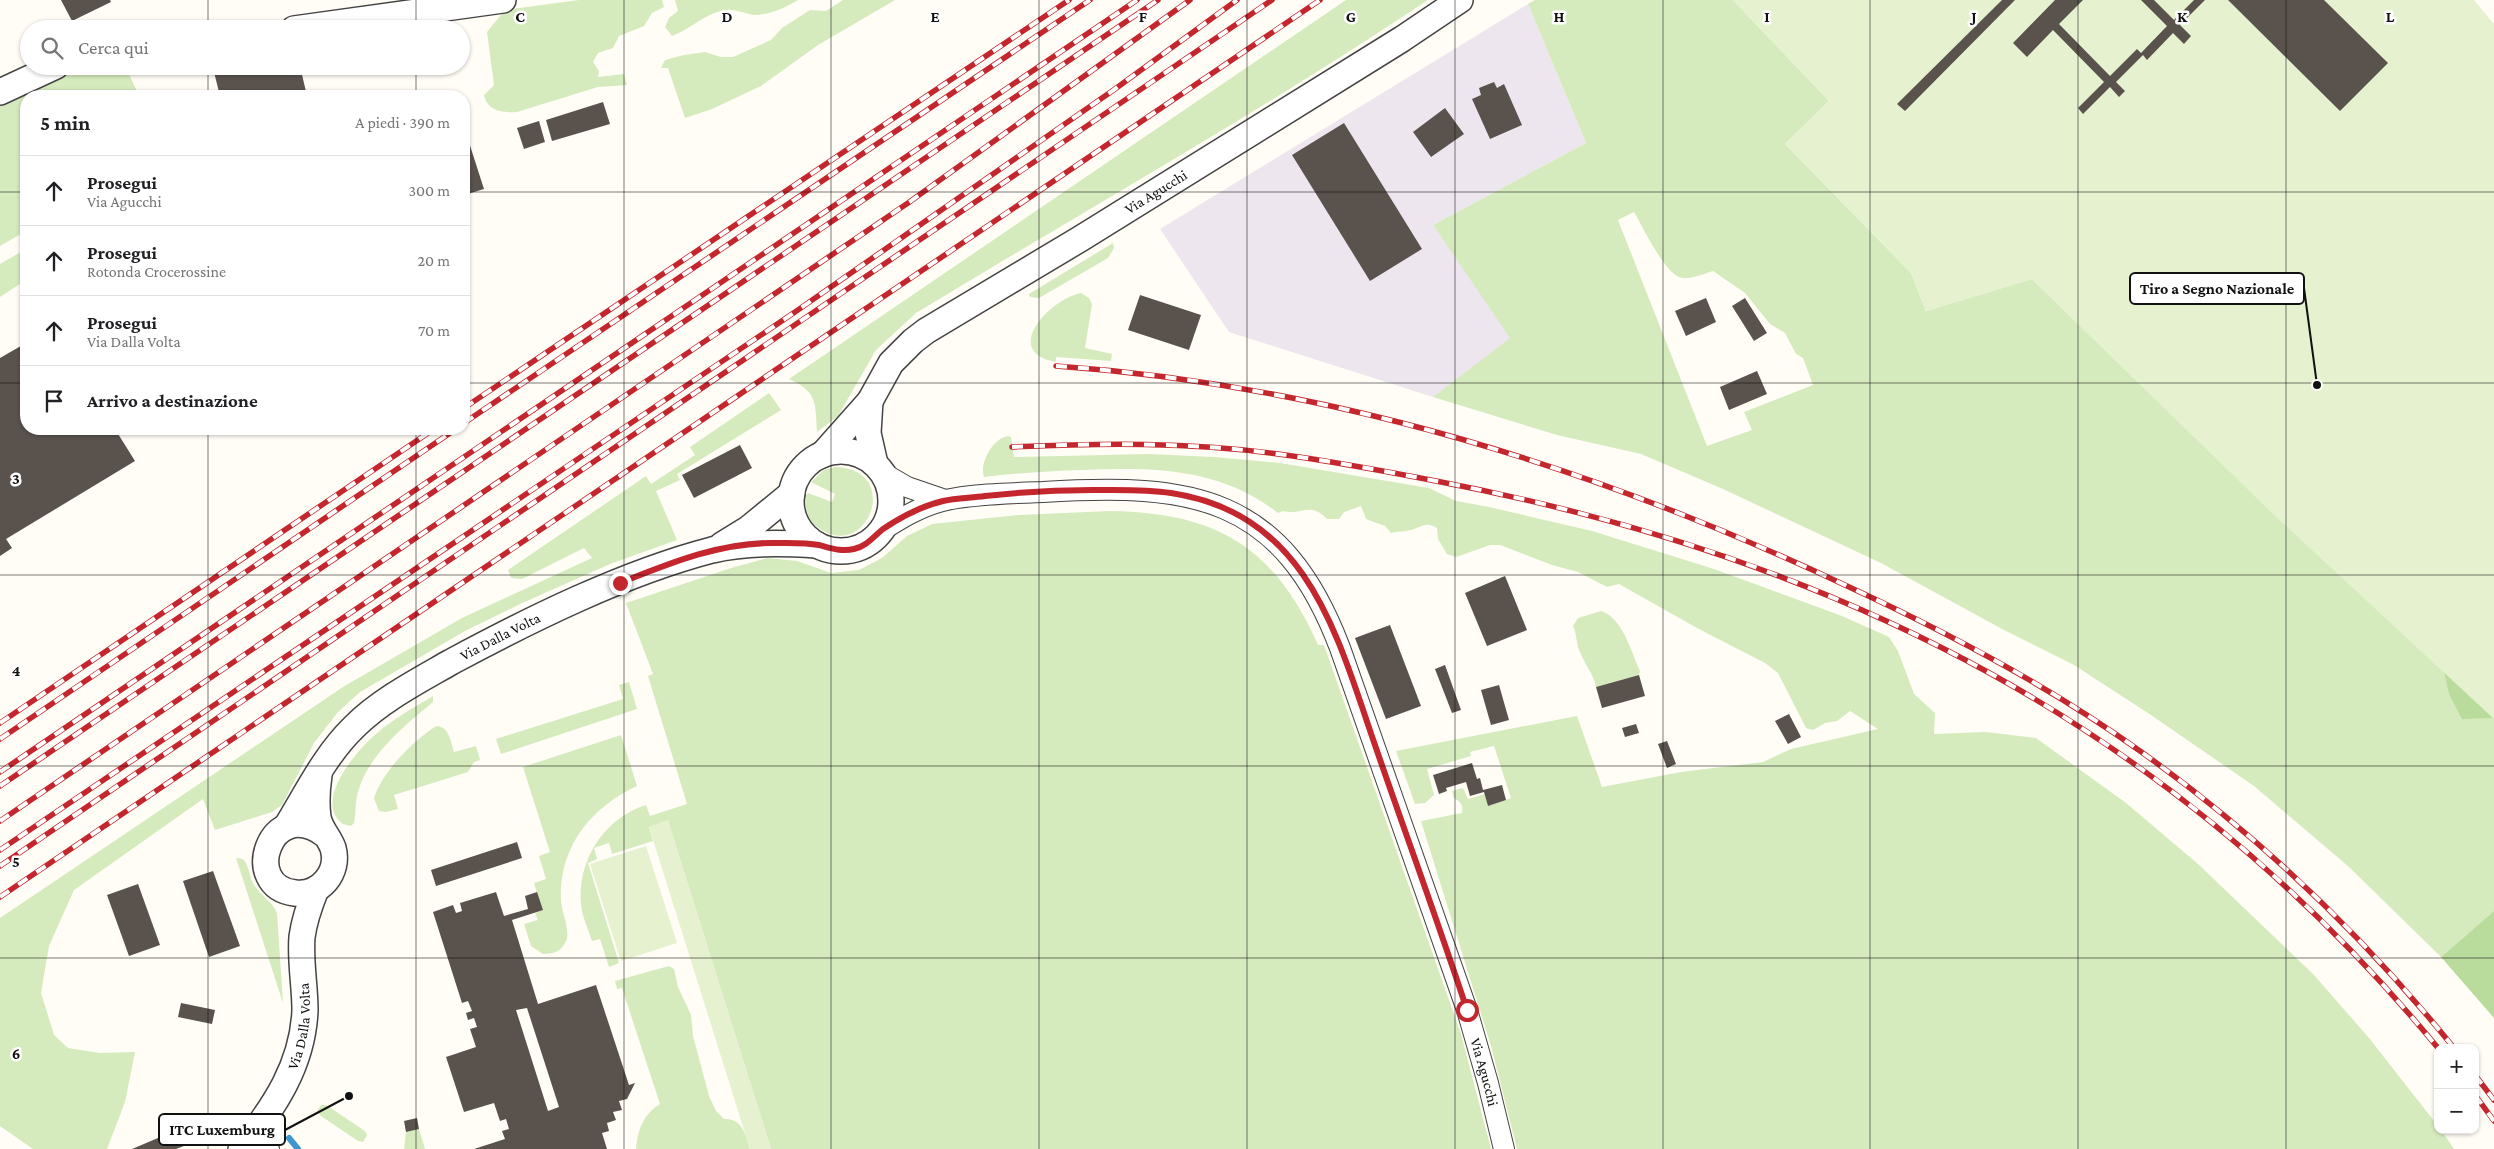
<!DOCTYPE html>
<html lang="it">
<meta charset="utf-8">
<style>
body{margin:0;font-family:"Crimson Pro",serif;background:#f2f2f2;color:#202124}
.controls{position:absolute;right:15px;bottom:15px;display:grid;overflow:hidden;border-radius:10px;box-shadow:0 1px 4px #0004}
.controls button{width:45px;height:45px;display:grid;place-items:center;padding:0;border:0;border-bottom:1px solid #e0e0e0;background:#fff;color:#202124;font:25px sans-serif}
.stop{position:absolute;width:15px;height:15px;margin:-11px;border:4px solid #c4262e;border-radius:50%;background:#fff}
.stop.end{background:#c4262e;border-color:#fff;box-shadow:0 1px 5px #0008}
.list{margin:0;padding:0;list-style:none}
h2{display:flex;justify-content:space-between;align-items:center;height:65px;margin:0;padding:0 20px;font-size:21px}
h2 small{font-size:16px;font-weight:400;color:#757577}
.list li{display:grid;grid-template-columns:32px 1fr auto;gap:15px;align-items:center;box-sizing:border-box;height:70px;padding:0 20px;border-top:1px solid #e0e0e0}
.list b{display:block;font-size:19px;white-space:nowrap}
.list p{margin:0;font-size:16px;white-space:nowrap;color:#757577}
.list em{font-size:16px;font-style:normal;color:#757577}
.icon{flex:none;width:28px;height:28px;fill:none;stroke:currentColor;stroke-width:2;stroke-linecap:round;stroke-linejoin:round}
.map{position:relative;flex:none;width:2494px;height:1149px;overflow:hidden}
.search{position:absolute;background:#fff;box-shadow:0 1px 4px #0004;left:20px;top:20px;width:450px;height:55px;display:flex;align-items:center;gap:12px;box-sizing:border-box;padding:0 18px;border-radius:28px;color:#757577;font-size:19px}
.panel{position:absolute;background:#fff;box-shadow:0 1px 4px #0004;left:20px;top:90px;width:450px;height:345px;border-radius:20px}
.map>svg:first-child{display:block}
.industrial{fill:#eee6ef}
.green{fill:#d5ebbd;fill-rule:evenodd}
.forest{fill:#b9dc9c}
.pitch{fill:#e6f2cf}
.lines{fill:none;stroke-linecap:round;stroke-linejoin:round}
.stream{stroke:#3f96cf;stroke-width:6}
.building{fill:#5a524d;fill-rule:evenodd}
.minor-casing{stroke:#444;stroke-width:22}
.tertiary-casing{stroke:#444;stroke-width:28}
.minor{stroke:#fff;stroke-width:20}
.tertiary{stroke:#fff;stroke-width:25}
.rail-casing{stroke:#c4262e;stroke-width:5.5}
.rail{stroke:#fff;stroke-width:4;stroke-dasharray:11;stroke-linecap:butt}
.route{stroke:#c4262e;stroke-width:6}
.grid{fill:none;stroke:#111;stroke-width:1;stroke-opacity:0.55}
.labels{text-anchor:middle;stroke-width:5;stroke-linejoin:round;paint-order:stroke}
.street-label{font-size:15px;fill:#111;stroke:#fff}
.grid-label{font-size:16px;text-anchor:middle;font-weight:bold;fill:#111;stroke:#fff;stroke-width:5;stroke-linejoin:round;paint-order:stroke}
.leader{fill:none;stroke:#111;stroke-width:2}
.callout-dot{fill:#111;stroke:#fff;stroke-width:2}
.callout{fill:#fff;stroke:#111;stroke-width:2}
.callout-label{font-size:16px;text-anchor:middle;font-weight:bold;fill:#111}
</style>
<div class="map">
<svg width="2494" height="1149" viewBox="0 0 2494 1149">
<rect width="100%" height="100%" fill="#fffdf5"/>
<polygon class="industrial" points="1528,4 1586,143 1433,225 1511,338 1433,397 1229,332 1160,229"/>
<g class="green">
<path d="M579,0H662L664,7L652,13L644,26L619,36L613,48L598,53L593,62L599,71L598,77L624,74L627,85L598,87L517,112C503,113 487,111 484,95L494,85L487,32L505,10Z"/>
<path d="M675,0H798C785,8 769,15 754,15C745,14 736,9 727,10C706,12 691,29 672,36L665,27L669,18L678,11Z"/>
<polygon points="843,0 895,0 818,45 761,86 712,109 685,118 668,68 661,68 665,60 684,55 705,52 721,57 733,57 771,40 782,28 810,10 826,11"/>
<path d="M1346,0H1428C1262,111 1087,209 916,313L876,350L838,416L817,432C815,403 818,392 789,379Z"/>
<path d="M1535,0H1733L1829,101L1785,144L1911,273L1926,311L2032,279L2216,458L2494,717V911L2441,957L2349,867L2254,786L2151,715L2074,665L2004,630L1881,563L1723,489L1641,454L1557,435L1433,397L1510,338L1433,225L1586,143L1528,4ZM1634,212C1643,227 1665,275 1682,278C1691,279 1704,274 1713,271L1745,293L1770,324L1785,333L1796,354L1803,358L1813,385L1744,412L1752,430L1707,446L1618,220Z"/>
<polygon points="89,66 133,66 128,72 139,96 26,96 26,231 0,246 0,106 52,79"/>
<polygon points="1113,243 1114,248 1108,258 1039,298 1030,297 1029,294"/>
<polygon points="26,249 26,280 0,297 0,264"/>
<path d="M1081,293L1089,298L1092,304L1085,348L1112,354L1111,361L1056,357V362C1000,352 1050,299 1081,293Z"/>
<polygon points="769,393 781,410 677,474 680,480 656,491 677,540 610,564 520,604 465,631 360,692 338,712 314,743 282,805 272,812 215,830 203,799 74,890 49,946 41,993 54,1035 68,1048 100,1053 135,1052 125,1102 107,1149 33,1149 0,1126 0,918 343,687 462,618 592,558 584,548 522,579 511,578 508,570 646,476 651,484 695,455 690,447"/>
<path d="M1008,436L1011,437L1014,457L1149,454L1214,457L1280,463L1429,488L1456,501L1489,507L1592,531L1714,569L1842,616L1889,637L1898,651L1914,694L1935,713L1934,734L1986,732L2036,738L2126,803L2198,864L2314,975L2369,1038L2438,1126V1130H2441L2454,1149H1517L1491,1046L1421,821L1462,813C1463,805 1461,802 1454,798L1452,791L1463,788L1468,799L1485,794L1488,806L1511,798L1494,746L1470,752L1471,756L1427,769L1434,795L1425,803L1415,804L1396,751L1577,716L1602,787L1681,772L1763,762L1791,749L1878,729L1850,711L1837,721L1825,723L1813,730L1806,728L1778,673L1765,663L1697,628L1619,584L1607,587L1578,572L1552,565L1500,545H1490L1456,557L1447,554L1438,539L1437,528C1426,521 1421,527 1411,530C1405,532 1397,531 1391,533L1385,526L1366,519L1361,506L1344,512L1339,519H1327C1309,501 1303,516 1283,511L1278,513C1221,468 1153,467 1083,470C1049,471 1017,473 984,477C979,463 993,438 1008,436Z"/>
<path d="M835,467C903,469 868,561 820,529C808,521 805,510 805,496L808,493L832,502L835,494L811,482L824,470Z"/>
<path d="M1109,511C1216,512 1275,547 1318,645H1324L1461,1034L1491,1149H771L668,821L649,827L653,841L612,854L609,843L594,848L597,859L588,863L619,963L609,967L600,939L592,941C588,929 582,916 581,904C577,861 604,818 646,805L650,816L687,804L648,676L653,674L626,603L731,568L768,558L797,561L831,573L859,570L882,558L907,536L932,524L1019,515Z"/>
<path d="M1601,611C1623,618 1631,652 1640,671L1639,675L1596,687C1594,675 1584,663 1579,650C1576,642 1577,634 1573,626L1578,618Z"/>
<polygon points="629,682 637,709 501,754 496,739 623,699 619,685"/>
<path d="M433,696V702C404,726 368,755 358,792C355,802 356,813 354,823L351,826L343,824C312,802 357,750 376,734C393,719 413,708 433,696Z"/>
<path d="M436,726C449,726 451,742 454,752L476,746L480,760L474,762L468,772L394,795L398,809L386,812L379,811L374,798C383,771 412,742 436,726Z"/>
<path d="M621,735L637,786C591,807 558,848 561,901C562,913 569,927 567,939C562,951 555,954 543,954L531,946L524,924L538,920L535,913L542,910L534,883L546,879L539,856L550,852L523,767Z"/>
<path d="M236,858L243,859C250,867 249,877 254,885C261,896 272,901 277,913L283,1003Z"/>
<path d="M669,966L674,969L678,987L691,1015L693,1036L709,1096L716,1111L724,1119C742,1118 746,1135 750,1149H636C638,1129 643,1115 660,1104L622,988L617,989L615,981Z"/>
<polygon points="321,1105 326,1105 365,1131 367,1135 363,1142 358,1141 321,1116 317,1111"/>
<polygon points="419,1129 425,1149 404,1149 406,1132"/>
</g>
<g class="forest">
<polygon points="2440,654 2494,717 2493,718 2462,719 2449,694"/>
<polygon points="2494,911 2494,1018 2441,957"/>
</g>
<g class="pitch">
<polygon points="1733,0 2474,0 2494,24 2494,717 2493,718 2274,515 2032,279 1926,311 1911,273 1785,144 1829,101"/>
<polygon points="668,820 771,1149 750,1149 649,827"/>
<polygon points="646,846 677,943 621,961 590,864"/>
</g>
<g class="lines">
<polyline class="stream" points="289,1138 298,1149"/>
</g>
<g class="building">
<polygon points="61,0 110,0 111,2 72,21"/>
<polygon points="2002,0 2015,0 1905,111 1897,104"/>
<polygon points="2055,0 2083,0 2059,24 2110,76 2137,49 2141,53 2167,26 2141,0 2154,0 2174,20 2194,0 2205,0 2180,25 2191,36 2184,44 2173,33 2147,60 2143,55 2116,82 2125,91 2119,97 2110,87 2083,114 2078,108 2104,82 2053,30 2027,57 2013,43"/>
<polygon points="2228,0 2324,0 2388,63 2340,111"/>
<polygon points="240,66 300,66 307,96 220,96 214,72"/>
<polygon points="1494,82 1497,88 1504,84 1522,125 1490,139 1472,99 1481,95 1479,88"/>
<polygon points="603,102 610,124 552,141 546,120"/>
<polygon points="1445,108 1464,134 1431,157 1413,132"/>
<polygon points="539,121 545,142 524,149 517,128"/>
<polygon points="1344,123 1422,249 1370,281 1292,155"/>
<polygon points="464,127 484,189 464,195"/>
<polygon points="1140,295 1201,315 1189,350 1128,330"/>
<polygon points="1706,298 1716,322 1686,336 1675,311"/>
<polygon points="1745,298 1767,333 1754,341 1732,306"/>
<polygon points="26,343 26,429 115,429 135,461 6,539 12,548 0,556 0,358"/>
<polygon points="1757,371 1767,394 1729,410 1720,387"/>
<polygon points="740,445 752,468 694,498 682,475"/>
<polygon points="1505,576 1527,630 1487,646 1465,593"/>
<polygon points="1390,625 1421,706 1386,719 1355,638"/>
<polygon points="1445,665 1461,710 1452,713 1435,669"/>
<polygon points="1639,675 1645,696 1602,708 1596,687"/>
<polygon points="1499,685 1509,720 1491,725 1481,690"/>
<polygon points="1789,714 1801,737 1788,744 1775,721"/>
<polygon points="1636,724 1639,733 1625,737 1622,728"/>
<polygon points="1667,741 1676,764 1667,768 1658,744"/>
<polygon points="1472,763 1477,779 1480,778 1483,790 1502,785 1506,800 1488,806 1484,792 1470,796 1466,782 1446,788 1447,791 1439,794 1433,775"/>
<polygon points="517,842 522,858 436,886 431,870"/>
<polygon points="213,871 240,946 209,957 183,881"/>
<polygon points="138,884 160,945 129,956 107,895"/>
<path d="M496,892L504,916L528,909L525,896L537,892L543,910L512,920L538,1004L596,985L629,1085L635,1083L627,1099L619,1101L622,1110L613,1112L616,1120L607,1123L609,1131L602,1133L607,1149H474L505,1139L502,1131L509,1129L506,1119L500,1121L494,1103L464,1112L446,1057L476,1047L470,1029L477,1027L474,1018L468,1020L466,1013L472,1011L468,1001L462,1003L433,912L453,905L456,913L462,911L460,903ZM527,1008L559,1107L548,1111L516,1010Z"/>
<polygon points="181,1003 215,1010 212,1024 178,1017"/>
<polygon points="417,1118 419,1129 406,1132 404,1121"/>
<polygon points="191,1124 197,1141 176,1149 132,1149"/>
</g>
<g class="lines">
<defs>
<g id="minor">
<polyline points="883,473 907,487 945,500"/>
<path id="s1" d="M881,531C900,519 919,507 942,501C969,494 1014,493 1043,492C1192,483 1282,495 1340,648L1467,1010L1488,1083L1504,1149"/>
<polyline points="252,1135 269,1149"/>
</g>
<g id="tertiary">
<polyline points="294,29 503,0"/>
<polyline points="0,92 56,66"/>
<polyline points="870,401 868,433 875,464"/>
<circle cx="841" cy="501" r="50"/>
<path id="s2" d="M822,455L870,401L891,363L913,341L926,331L1080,239L1402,39L1460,0"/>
<polyline points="722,545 748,529 792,493"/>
<path d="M319,775C317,789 316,803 318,817C320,829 329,837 333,848C340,872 320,896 295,893C240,887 270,795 324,834"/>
<path id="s3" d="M286,827C307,793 325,755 354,727C381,700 418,681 451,662C531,619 624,573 712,550C746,542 782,543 817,545"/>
<path id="s4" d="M241,1149C274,1107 303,1065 305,1010C305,986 300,961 302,937C304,921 310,904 316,889"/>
</g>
</defs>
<use href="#minor" class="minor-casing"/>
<use href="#tertiary" class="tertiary-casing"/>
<use href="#minor" class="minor"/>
<use href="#tertiary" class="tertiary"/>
<defs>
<g id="rail">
<path d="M1056,366C1331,385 1599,469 1847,586C1949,633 2049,686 2140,751C2258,835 2363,935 2454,1048"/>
<polyline points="464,408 1069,0"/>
<polyline points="464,423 1090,0"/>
<path d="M1012,447C1101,443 1190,442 1278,454C1331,461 1384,471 1436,481C1841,558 2173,727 2438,1048"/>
<polyline points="0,723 434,429"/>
<polyline points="0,739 456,429"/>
<polyline points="0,772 1137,0"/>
<polyline points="0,786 1158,0"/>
<polyline points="0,821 908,203 1190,0"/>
<polyline points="0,850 795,312 1115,89 1237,0"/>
<polyline points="0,866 1272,0"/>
<polyline points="0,897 1320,0"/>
<polyline points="2475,1075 2494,1100"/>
<polyline points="2475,1095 2494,1121"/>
</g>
</defs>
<use href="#rail" class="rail-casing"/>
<use href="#rail" class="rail"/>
</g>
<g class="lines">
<path class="route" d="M620,583C668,564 718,543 771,543C785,543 804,542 819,545C831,548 841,552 854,549C867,546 873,537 883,529C901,517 922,506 943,501C956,498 971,498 985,496C1021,492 1057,490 1093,490C1119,490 1145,489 1171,493C1309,514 1337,636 1376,748C1406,835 1438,922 1467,1010"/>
</g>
<path class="grid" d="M208,0V29M416,0V29M624,0V1149M831,0V1149M1039,0V1149M1247,0V1149M1455,0V1149M1663,0V1149M1870,0V1149M2078,0V1149M2286,0V1149M208,66V96M416,66V96M0,192H26M464,192H2494M0,383H26M464,383H2494M208,429V1149M416,429V1149M0,575H2494M0,766H2494M0,958H2494"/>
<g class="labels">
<g class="street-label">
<text dy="5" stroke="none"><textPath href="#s2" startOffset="432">Via Agucchi</textPath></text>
<text dy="5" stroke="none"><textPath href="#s3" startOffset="294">Via Dalla Volta</textPath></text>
<text dy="5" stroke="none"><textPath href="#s4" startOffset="139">Via Dalla Volta</textPath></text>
<text dy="5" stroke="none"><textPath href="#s1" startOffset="988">Via Agucchi</textPath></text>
</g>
</g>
<g class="grid-label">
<text x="520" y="22">C</text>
<text x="727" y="22">D</text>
<text x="935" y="22">E</text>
<text x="1143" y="22">F</text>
<text x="1351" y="22">G</text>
<text x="1559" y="22">H</text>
<text x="1767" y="22">I</text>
<text x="1974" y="22">J</text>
<text x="2182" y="22">K</text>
<text x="2390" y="22">L</text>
<text x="16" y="484">3</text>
<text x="16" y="676">4</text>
<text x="16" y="867">5</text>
<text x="16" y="1059">6</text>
</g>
<path class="leader" d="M2317 385L2304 288M349 1096L285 1130"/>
<g class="callout-dot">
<circle cx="2317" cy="385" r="5"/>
<circle cx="349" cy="1096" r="5"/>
</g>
<g class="callout">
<rect x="2130" y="273" width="174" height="31" rx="5"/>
<rect x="159" y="1114" width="126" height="31" rx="5"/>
</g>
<g class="callout-label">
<text x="2217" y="294">Tiro a Segno Nazionale</text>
<text x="222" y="1135">ITC Luxemburg</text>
</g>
</svg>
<div class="controls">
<button>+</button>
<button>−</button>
</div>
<div class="stop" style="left:1467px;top:1010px"></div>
<div class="stop end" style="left:620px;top:583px"></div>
<div class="search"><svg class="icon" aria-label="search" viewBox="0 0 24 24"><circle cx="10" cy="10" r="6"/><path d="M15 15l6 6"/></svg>Cerca qui</div>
<section class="panel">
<h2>5 min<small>A piedi · 390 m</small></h2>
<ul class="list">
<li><svg class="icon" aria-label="ahead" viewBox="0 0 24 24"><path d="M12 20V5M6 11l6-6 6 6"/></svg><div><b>Prosegui</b><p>Via Agucchi</p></div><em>300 m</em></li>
<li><svg class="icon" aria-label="ahead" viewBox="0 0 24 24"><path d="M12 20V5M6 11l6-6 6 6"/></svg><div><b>Prosegui</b><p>Rotonda Crocerossine</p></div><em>20 m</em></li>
<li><svg class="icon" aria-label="ahead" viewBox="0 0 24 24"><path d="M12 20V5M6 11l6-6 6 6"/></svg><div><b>Prosegui</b><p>Via Dalla Volta</p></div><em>70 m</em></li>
<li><svg class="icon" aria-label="arrive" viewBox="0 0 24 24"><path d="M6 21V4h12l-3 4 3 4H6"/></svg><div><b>Arrivo a destinazione</b></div></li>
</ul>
</section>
</div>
